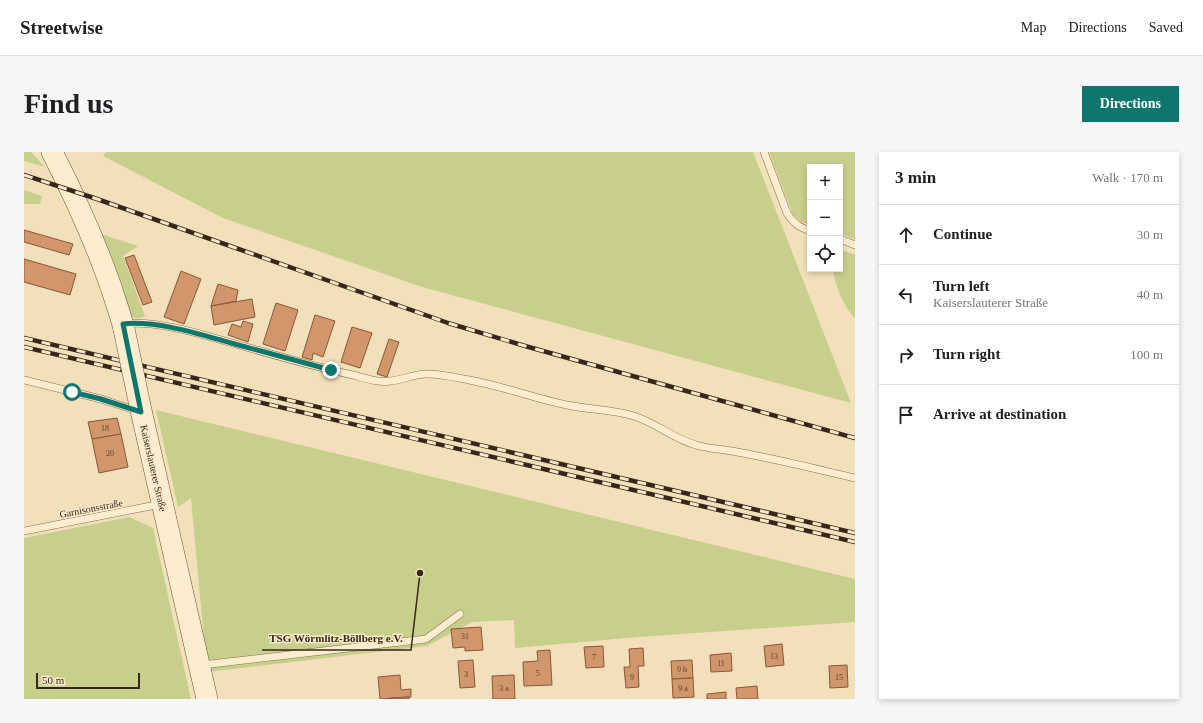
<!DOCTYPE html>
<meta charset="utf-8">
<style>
body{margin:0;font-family:"Times New Roman",serif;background:#f6f6f6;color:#202124}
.controls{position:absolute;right:12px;top:12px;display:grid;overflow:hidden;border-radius:0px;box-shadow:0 2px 6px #0003}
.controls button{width:36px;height:36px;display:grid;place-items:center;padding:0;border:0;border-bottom:1px solid #e0e0e0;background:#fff;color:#202124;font:20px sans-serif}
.scale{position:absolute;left:12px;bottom:10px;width:104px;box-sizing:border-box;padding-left:4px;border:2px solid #362719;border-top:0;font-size:11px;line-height:14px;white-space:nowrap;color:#362719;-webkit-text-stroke:3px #f8eac9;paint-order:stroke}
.stop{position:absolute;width:12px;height:12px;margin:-9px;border:3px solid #0f766e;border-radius:50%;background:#fff}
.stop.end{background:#0f766e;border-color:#fff;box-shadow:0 1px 4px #0008}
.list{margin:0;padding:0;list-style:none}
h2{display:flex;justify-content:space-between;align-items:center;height:52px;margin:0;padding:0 16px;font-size:17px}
h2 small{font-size:13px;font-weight:400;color:#757577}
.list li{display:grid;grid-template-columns:26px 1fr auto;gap:12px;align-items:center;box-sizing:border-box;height:60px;padding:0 16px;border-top:1px solid #e0e0e0}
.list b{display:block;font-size:15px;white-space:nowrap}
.list p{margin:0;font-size:13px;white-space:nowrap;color:#757577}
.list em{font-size:13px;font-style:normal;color:#757577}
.icon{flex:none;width:22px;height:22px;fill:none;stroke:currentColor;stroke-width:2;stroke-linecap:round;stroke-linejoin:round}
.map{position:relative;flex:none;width:831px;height:547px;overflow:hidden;border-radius:0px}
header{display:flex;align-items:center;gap:24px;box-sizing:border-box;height:56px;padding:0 20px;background:#fff;border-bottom:1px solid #e0e0e0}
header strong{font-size:19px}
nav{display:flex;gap:22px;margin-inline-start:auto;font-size:14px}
.intro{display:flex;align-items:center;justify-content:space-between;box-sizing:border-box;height:96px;padding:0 24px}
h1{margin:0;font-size:28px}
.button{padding:10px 18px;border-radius:0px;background:#0f766e;color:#fff;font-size:14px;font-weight:700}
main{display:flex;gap:24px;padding:0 24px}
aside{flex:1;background:#fff;border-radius:0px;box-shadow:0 2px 6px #0003}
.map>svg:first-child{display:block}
.green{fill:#c8cf8d}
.building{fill:#d2966c;stroke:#895737}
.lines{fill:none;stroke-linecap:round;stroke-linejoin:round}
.lane-casing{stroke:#886f53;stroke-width:8}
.secondary-casing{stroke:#6a5036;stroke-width:22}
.lane{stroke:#fbedcd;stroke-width:7}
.secondary{stroke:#fbedcd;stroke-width:21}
.rail-casing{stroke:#362719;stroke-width:4.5}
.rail{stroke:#f8eac9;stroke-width:3;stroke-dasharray:9;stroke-linecap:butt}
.secondary-bridge-casing{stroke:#6a5036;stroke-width:22;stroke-linecap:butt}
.secondary-bridge{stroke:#fbedcd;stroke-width:21}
.route{stroke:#0f766e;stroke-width:5}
.labels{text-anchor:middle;stroke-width:3;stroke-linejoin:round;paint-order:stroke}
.number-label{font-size:8px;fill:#5d432e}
.street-label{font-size:10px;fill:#362719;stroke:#f8eac9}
.leader{fill:none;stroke:#362719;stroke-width:1.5}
.callout-dot{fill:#362719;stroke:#f8eac9;stroke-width:1.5}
.callout-label{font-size:11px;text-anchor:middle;font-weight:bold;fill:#362719;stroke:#f8eac9;stroke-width:3;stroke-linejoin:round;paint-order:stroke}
</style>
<header>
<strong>Streetwise</strong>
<nav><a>Map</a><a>Directions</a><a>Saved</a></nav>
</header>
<div class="intro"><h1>Find us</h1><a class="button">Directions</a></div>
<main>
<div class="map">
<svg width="831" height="547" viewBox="0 0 831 547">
<rect width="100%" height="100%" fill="#f1e0b9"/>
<g class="green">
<polygon points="0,0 7,0 21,15 0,9"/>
<polygon points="82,0 729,0 827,251 398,135 199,66 79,4"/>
<polygon points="745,0 831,0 831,88 816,81 816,15 786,15 786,73 778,70 769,63"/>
<polygon points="0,38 18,44 16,52 0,52"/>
<path d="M77,82L114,94L99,104L121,164C116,167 112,167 107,164L88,106Z"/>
<path d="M816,97L828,102H831V167C819,152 812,137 809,117H816Z"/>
<polygon points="132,258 831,427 831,470 614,485 491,496 490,468 448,470 403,494 183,520 167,346 154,355"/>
<polygon points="105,365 129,376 167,547 0,547 0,386"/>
</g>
<g class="building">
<polygon points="0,78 49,92 45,103 0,90"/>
<polygon points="110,103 128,150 119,153 101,106"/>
<polygon points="0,107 52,122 46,143 0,130"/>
<polygon points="157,119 177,127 160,172 140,165"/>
<polygon points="194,132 214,138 212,149 187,154"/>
<polygon points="228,147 231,165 190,173 187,154"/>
<polygon points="252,151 274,158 261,199 239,192"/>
<polygon points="291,163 311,169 299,205 289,201 288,208 278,205"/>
<polygon points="219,169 229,172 224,190 204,183 208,172 217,175"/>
<polygon points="328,175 348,181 336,216 317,210"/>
<polygon points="365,187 375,190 363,225 353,222"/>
<polygon points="93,266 97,282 68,287 64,270"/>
<polygon points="97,282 104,315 75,321 68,287"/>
<polygon points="457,475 459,498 441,499 441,495 429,496 427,477"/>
<polygon points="758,492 760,513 742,515 740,494"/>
<polygon points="579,494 580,515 562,516 560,495"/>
<polygon points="619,496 620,514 614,514 615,535 602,536 600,515 606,515 605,497"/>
<polygon points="526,498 528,533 500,534 499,510 514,509 513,499"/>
<polygon points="707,501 708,519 687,520 686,503"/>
<polygon points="449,508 451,535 436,536 434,509"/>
<polygon points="668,508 669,526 648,527 647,509"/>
<polygon points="823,513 824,535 806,536 805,514"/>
<polygon points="376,523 377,538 387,537 387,545 356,547 354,525"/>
<polygon points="490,523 491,547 469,547 468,524"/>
<polygon points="669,526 670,545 649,546 648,527"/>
<polygon points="733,534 734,547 713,547 712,536"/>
<polygon points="702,540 702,547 683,547 683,542"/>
<polygon points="385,545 385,547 366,547 366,546"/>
</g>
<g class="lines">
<defs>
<g id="lane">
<path d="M740,0L763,61C769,71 775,75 786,79"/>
<polyline points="816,87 831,93"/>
<path d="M101,172C130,168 173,181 201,189C244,201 286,214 329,223C341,226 354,231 366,229C378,228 388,223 400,222C414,221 430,225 445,228C478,234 510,246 543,253C566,258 588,257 610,264C632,271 650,287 672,293C685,297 699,297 713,300C752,307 792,317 831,326"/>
<polyline points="0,228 77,247 114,259"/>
<polyline points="0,379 137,352"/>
<polyline points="178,513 402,487 436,462"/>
</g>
<g id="secondary">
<path d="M28,0C51,45 72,91 88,138C92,151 97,164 100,177"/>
<polyline points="116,254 183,547"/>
</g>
</defs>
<use href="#lane" class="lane-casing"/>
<use href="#secondary" class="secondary-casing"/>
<use href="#lane" class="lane"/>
<use href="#secondary" class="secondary"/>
<defs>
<g id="rail">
<polyline points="0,23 73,47 424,171 501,194 831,286"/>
<polyline points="0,186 831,381"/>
<polyline points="0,195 831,390"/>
</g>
</defs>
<use href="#rail" class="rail-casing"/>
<use href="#rail" class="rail"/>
<defs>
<polyline id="secondary-bridge" points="100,177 116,254"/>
</defs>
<use href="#secondary-bridge" class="secondary-bridge-casing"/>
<use href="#secondary-bridge" class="secondary-bridge"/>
</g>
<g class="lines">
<path class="route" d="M48,240L77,247L117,260L99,172C132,168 175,182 207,191C240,200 273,209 307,218"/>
</g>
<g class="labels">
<g class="number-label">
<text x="81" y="279">18</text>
<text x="86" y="304">20</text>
<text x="441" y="487">31</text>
<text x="750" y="507">13</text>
<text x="570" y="508">7</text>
<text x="697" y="514">11</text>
<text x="658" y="520">9 b</text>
<text x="514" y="524">5</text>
<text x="442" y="525">3</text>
<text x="608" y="528">9</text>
<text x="815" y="528">15</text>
<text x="480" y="539">3 a</text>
<text x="659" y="539">9 a</text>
</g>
<g class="street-label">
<text transform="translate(130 316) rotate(77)" y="4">Kaiserslauterer Straße</text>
<text transform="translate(67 356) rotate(-11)" y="4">Garnisonsstraße</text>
</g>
</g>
<path class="leader" d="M396 421L387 498H238"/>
<circle class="callout-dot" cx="396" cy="421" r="4"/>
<g class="callout-label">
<text x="312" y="490">TSG Wörmlitz-Böllberg e.V.</text>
</g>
</svg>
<div class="controls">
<button>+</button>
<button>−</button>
<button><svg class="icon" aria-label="locate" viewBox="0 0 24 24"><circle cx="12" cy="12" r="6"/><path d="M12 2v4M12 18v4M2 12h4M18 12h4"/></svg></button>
</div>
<div class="scale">50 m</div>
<div class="stop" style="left:48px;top:240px"></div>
<div class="stop end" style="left:307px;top:218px"></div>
</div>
<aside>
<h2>3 min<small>Walk · 170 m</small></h2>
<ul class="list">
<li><svg class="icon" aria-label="ahead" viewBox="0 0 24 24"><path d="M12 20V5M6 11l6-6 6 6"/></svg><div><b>Continue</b></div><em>30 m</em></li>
<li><svg class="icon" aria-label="left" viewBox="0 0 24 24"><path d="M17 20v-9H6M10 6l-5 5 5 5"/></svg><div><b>Turn left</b><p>Kaiserslauterer Straße</p></div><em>40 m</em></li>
<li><svg class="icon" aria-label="right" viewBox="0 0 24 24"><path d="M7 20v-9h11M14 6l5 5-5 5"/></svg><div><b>Turn right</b></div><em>100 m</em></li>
<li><svg class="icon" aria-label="arrive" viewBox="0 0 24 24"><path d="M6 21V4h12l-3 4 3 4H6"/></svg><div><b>Arrive at destination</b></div></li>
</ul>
</aside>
</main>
